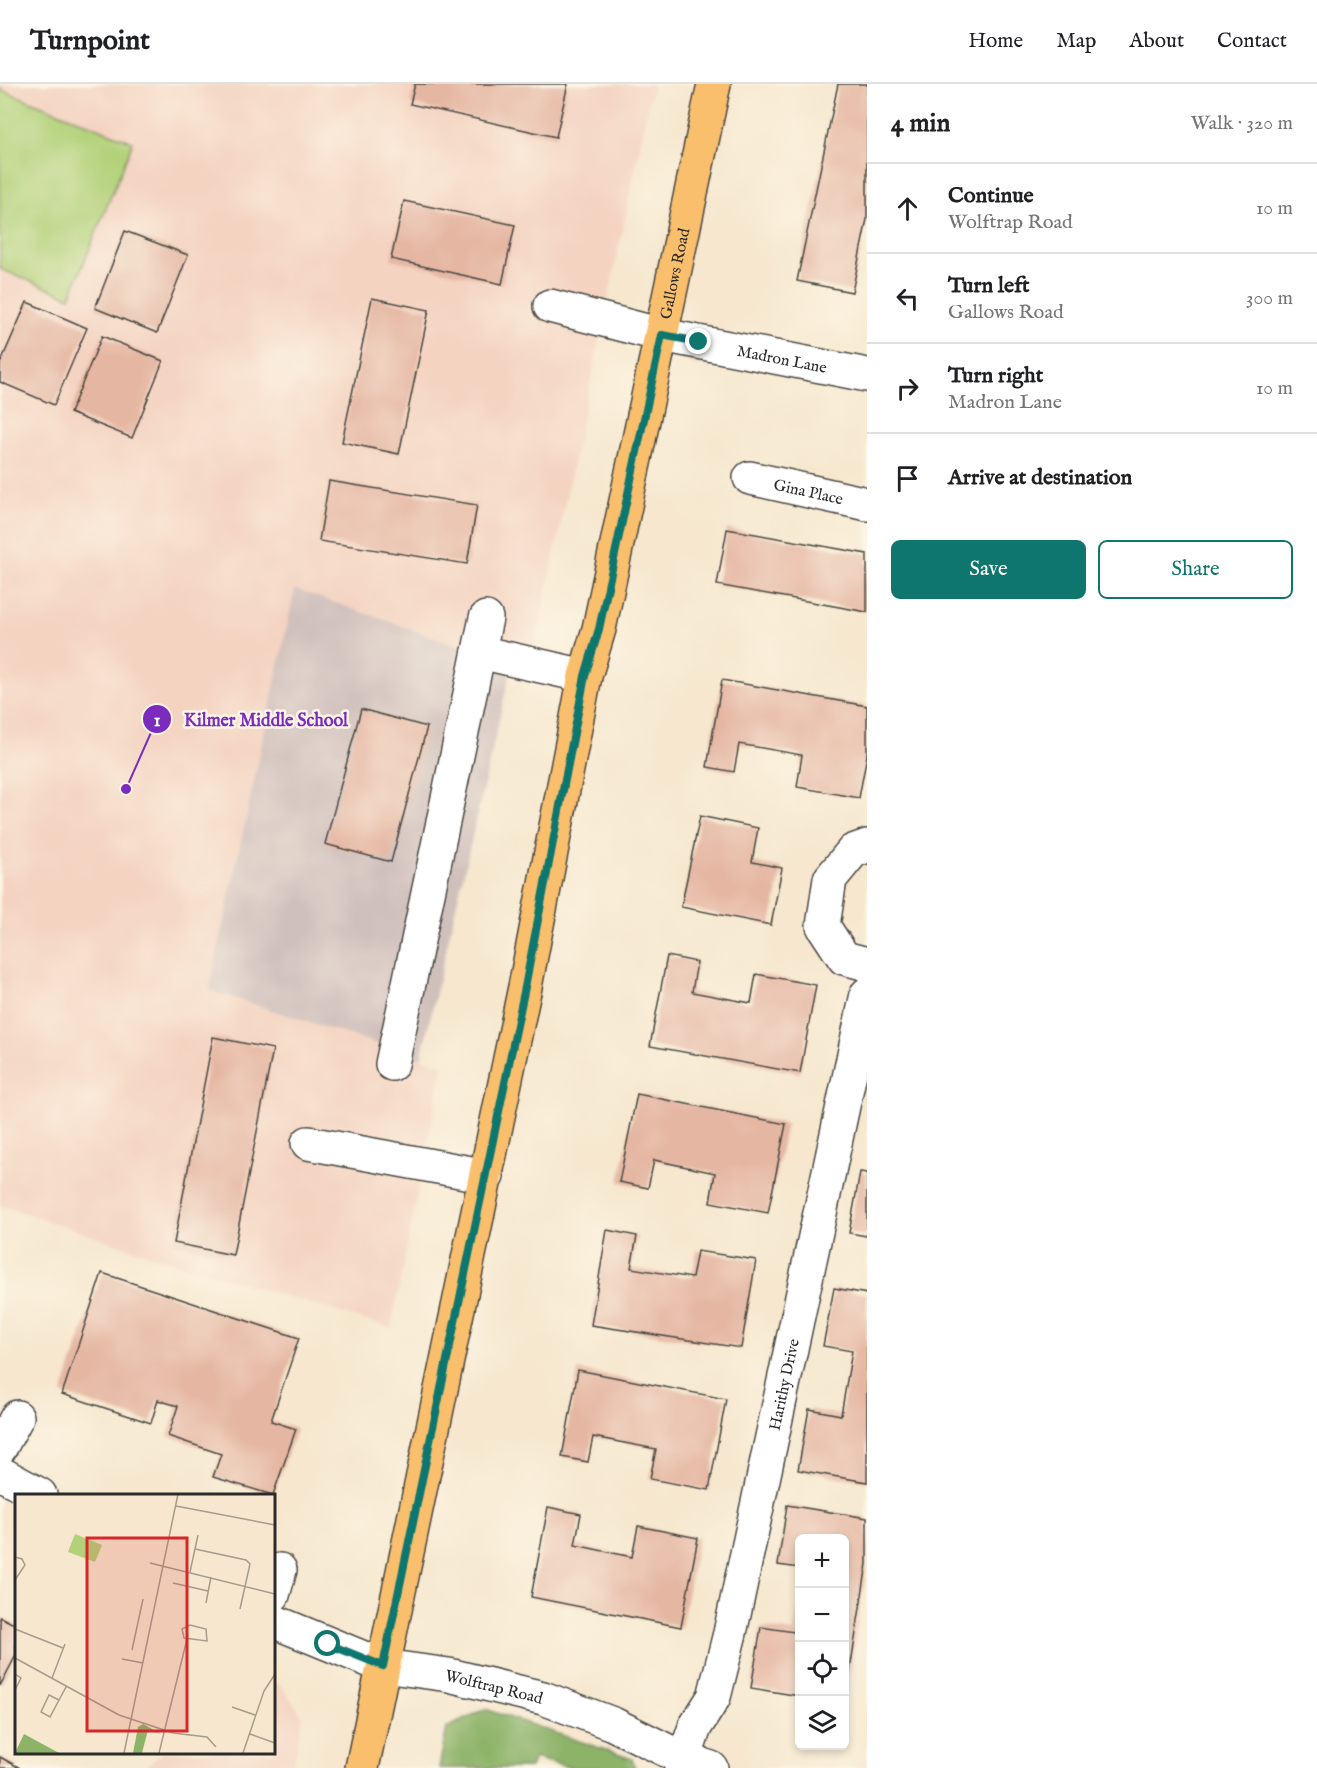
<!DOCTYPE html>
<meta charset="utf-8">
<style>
body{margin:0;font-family:"IM FELL English",serif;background:#f6f6f6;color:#202124}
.controls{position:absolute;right:18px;bottom:18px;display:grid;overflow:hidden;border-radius:9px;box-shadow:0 3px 9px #0003}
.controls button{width:54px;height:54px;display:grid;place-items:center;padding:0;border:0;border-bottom:2px solid #e0e0e0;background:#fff;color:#202124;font:30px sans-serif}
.stop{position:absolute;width:18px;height:18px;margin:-14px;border:4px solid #0f766e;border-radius:50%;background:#fff}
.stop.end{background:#0f766e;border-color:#fff;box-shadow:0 2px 6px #0008}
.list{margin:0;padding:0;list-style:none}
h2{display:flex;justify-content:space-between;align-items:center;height:78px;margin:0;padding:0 24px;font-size:26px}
h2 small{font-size:20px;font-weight:400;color:#757577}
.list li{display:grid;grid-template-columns:39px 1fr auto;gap:18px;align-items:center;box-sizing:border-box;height:90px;padding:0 24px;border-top:2px solid #e0e0e0}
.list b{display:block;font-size:22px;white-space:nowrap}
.list p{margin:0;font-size:20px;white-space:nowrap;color:#757577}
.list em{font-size:20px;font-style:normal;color:#757577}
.actions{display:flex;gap:12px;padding:18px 24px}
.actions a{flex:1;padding:14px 0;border:2px solid #0f766e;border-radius:9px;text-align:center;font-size:21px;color:#0f766e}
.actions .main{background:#0f766e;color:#fff}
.icon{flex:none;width:33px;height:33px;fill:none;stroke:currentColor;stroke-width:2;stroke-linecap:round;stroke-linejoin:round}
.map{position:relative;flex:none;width:867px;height:1684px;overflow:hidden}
header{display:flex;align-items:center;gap:36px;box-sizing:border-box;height:84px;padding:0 30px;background:#fff;border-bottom:2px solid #e0e0e0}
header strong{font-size:28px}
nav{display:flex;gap:33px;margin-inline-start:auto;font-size:21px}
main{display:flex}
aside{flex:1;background:#fff}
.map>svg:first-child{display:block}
.built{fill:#f4d3c1}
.industrial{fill:#d0c0bc}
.green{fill:#b2d179;stroke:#6e7e52;stroke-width:1.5}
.forest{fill:#8db369;stroke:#5c6f4a;stroke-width:1.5}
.building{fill:#e5b7a3}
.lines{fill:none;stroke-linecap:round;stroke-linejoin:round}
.minor-casing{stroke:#494743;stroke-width:36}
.major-casing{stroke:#494743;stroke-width:36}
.minor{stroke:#fff;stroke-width:33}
.major{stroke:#f9bf6d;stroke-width:33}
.route{stroke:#0f766e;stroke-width:8}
.labels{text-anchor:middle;stroke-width:5;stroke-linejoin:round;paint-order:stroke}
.street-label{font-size:16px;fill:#2b2b2b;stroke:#fcf5e5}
.inset-road{fill:none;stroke:#a59c8d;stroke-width:1.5}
.view{fill:#d62828;fill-opacity:0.15;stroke:#d62828;stroke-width:3}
.inset-edge{fill:none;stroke:#2b2b2b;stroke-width:3}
.leader{fill:none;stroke:#7b2cbf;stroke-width:2}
.callout-dot{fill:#7b2cbf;stroke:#fcf5e5;stroke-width:2}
.mark-label{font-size:18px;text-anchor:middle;font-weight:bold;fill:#fff}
.callout-label{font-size:18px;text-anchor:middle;font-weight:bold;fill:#7b2cbf;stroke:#fcf5e5;stroke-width:5;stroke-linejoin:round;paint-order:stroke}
</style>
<header>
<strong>Turnpoint</strong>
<nav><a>Home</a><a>Map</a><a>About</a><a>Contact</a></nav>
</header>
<main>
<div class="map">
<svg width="867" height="1684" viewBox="0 0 867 1684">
<rect width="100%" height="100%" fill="#fcf5e5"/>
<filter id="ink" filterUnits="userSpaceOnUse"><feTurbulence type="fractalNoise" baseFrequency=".0167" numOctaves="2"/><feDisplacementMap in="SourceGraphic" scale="12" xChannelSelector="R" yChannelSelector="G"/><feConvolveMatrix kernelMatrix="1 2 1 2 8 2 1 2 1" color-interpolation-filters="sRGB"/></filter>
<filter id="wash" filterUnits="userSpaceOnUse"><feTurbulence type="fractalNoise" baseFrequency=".008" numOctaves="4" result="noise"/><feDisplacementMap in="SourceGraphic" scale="24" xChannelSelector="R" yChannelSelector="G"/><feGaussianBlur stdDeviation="1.35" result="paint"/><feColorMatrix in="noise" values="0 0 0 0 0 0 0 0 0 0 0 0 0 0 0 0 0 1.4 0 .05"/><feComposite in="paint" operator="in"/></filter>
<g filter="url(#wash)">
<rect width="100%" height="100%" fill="#f6e7ce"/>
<g class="built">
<polygon points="0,0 653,0 530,586 295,506 209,905 443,981 391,1244 153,1172 0,1121"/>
<polygon points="273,1598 281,1602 303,1632 293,1684 144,1684 163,1668 273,1668"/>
</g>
<polygon class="industrial" points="295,505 512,580 421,974 209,906"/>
<polygon class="green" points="0,5 133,58 70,213 0,185"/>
<polygon class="forest" points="485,1625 632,1675 635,1684 572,1684 534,1674 530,1684 439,1684 447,1644"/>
<g id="blocks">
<g class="building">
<polygon points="415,0 568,0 556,53 410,20"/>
<polygon points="838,0 867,0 867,135 852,208 797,197"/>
<polygon points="404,117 515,141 502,200 391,175"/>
<polygon points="125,147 188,171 157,249 95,224"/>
<polygon points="372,214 429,226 399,370 342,358"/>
<polygon points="27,218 87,244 54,321 0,298 0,280"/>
<polygon points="102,252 163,277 132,354 70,329"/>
<polygon points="329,397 477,421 467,480 319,457"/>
<polygon points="727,445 867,470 867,528 717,501"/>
<polygon points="722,596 867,622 867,671 859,714 797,703 802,671 739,660 734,688 707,683"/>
<polygon points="361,625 427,643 391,778 325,760"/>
<polygon points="700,732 758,744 752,778 782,784 771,841 681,823"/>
<polygon points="667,872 697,878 692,908 751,919 756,890 816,901 800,989 650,962"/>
<polygon points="213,953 273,965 233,1171 174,1159"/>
<polygon points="637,1010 786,1040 768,1129 710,1118 715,1089 654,1076 648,1104 619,1098"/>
<polygon points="860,1088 867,1089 867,1152 849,1149"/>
<polygon points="607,1146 637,1152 631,1184 692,1194 697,1167 756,1176 741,1264 591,1241"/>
<polygon points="102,1189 299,1254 271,1337 296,1345 273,1411 213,1393 221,1370 168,1352 178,1322 158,1316 151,1339 62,1310"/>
<polygon points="834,1204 867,1210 867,1398 798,1386 809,1325 841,1331 852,1267 823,1262"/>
<polygon points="578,1286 726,1315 709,1406 650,1395 656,1365 593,1353 588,1378 562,1373"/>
<polygon points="787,1421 867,1434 867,1480 846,1611 844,1454 800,1454 800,1484 778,1481"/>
<polygon points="548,1423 581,1430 575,1461 632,1473 638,1442 698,1454 681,1543 531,1513"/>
<polygon points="798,1521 800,1612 751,1604 761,1543 794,1548"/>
<polygon points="0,1533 16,1541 16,1571 0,1602"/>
<polygon points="0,1673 20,1684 0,1684"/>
</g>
</g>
</g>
<g filter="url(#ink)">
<use href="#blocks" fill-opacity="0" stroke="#494743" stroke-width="1.5"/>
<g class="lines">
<defs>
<g id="minor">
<path id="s1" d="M550,222L662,251L867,291"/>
<path id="s2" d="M750,394L867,420"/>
<polyline points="479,568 585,592"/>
<polyline points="867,762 853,767 830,795 823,842 844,874 867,880"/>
<polyline points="392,980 486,534"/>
<polyline points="308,1059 487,1092"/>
<polyline points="0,1364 17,1333"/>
<polyline points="0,1389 40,1411"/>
<polyline points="273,1511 280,1486"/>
<path id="s3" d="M273,1537L383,1582L449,1591L543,1614L613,1640L684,1675L711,1684"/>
<path id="s4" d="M681,1684L695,1643L714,1613L730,1549L867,910"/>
</g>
<g id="major">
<path id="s5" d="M362,1684L525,903L585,592L599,545L714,0"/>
</g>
</defs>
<use href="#minor" class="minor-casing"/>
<use href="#major" class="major-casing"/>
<use href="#minor" class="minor"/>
<use href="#major" class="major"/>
</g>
</g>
<g class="lines" filter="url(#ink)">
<polyline class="route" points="328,1560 383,1582 525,903 585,592 599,545 662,251 699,258"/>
</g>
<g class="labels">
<g class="street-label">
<text dy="6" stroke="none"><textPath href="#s5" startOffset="1527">Gallows Road</textPath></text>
<text dy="6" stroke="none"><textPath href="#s1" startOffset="238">Madron Lane</textPath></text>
<text dy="6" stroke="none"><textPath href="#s2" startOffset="60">Gina Place</textPath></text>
<text dy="6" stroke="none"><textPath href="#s4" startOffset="399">Harithy Drive</textPath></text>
<text dy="6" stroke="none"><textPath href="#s3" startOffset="232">Wolftrap Road</textPath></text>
</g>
</g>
<g transform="translate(15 1410)">
<rect width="260" height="260" fill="#f6e7ce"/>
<path d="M60,40L87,51L80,68L53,58Z" fill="#b2d179"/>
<path d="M128,230L146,240L133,236L127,259H118L123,233ZM9,240L44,259H0Z" fill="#8db369"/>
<path class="inset-road" d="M161,12L260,31M180,55L231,66L235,70L225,115M0,63L7,65L10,71L0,86M135,69L260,100M175,78L183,41M158,89L193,97M191,109L196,83M175,131L191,135L192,147L169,144L167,135ZM0,135L48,154M117,156L128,105M0,164L104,221L158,239L192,243L201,253M107,165L128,169M0,180L6,184L0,196M37,184L50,150M44,206L34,201L26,218L35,223L51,193M217,213L240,221M235,240L260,249M109,259L163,0M144,259L172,145M228,259L249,197L260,180"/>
<path class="view" d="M72,44H172V237H72Z"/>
<rect width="260" height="260" class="inset-edge"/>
</g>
<path class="leader" d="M126 705L157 635"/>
<g class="callout-dot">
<circle cx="126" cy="705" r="6"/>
<circle cx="157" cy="635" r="15"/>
</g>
<g class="mark-label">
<text x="157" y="642">1</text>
</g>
<g class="callout-label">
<text x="266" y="642">Kilmer Middle School</text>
</g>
</svg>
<div class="controls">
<button>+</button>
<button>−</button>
<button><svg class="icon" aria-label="locate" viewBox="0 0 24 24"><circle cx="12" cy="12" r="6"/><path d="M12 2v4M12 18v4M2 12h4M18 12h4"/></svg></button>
<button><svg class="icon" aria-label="layers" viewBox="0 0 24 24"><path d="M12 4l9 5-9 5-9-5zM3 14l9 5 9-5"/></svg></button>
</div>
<div class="stop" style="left:328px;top:1560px"></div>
<div class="stop end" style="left:699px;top:258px"></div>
</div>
<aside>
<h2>4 min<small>Walk · 320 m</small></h2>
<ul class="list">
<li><svg class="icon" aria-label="ahead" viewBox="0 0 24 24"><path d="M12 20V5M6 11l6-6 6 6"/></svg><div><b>Continue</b><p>Wolftrap Road</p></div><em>10 m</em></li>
<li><svg class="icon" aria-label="left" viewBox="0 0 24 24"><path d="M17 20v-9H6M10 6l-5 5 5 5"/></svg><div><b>Turn left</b><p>Gallows Road</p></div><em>300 m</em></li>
<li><svg class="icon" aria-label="right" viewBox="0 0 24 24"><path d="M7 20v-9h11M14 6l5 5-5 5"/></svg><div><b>Turn right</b><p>Madron Lane</p></div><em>10 m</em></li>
<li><svg class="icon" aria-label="arrive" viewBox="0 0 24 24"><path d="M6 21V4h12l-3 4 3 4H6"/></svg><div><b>Arrive at destination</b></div></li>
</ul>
<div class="actions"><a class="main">Save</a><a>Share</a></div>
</aside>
</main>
